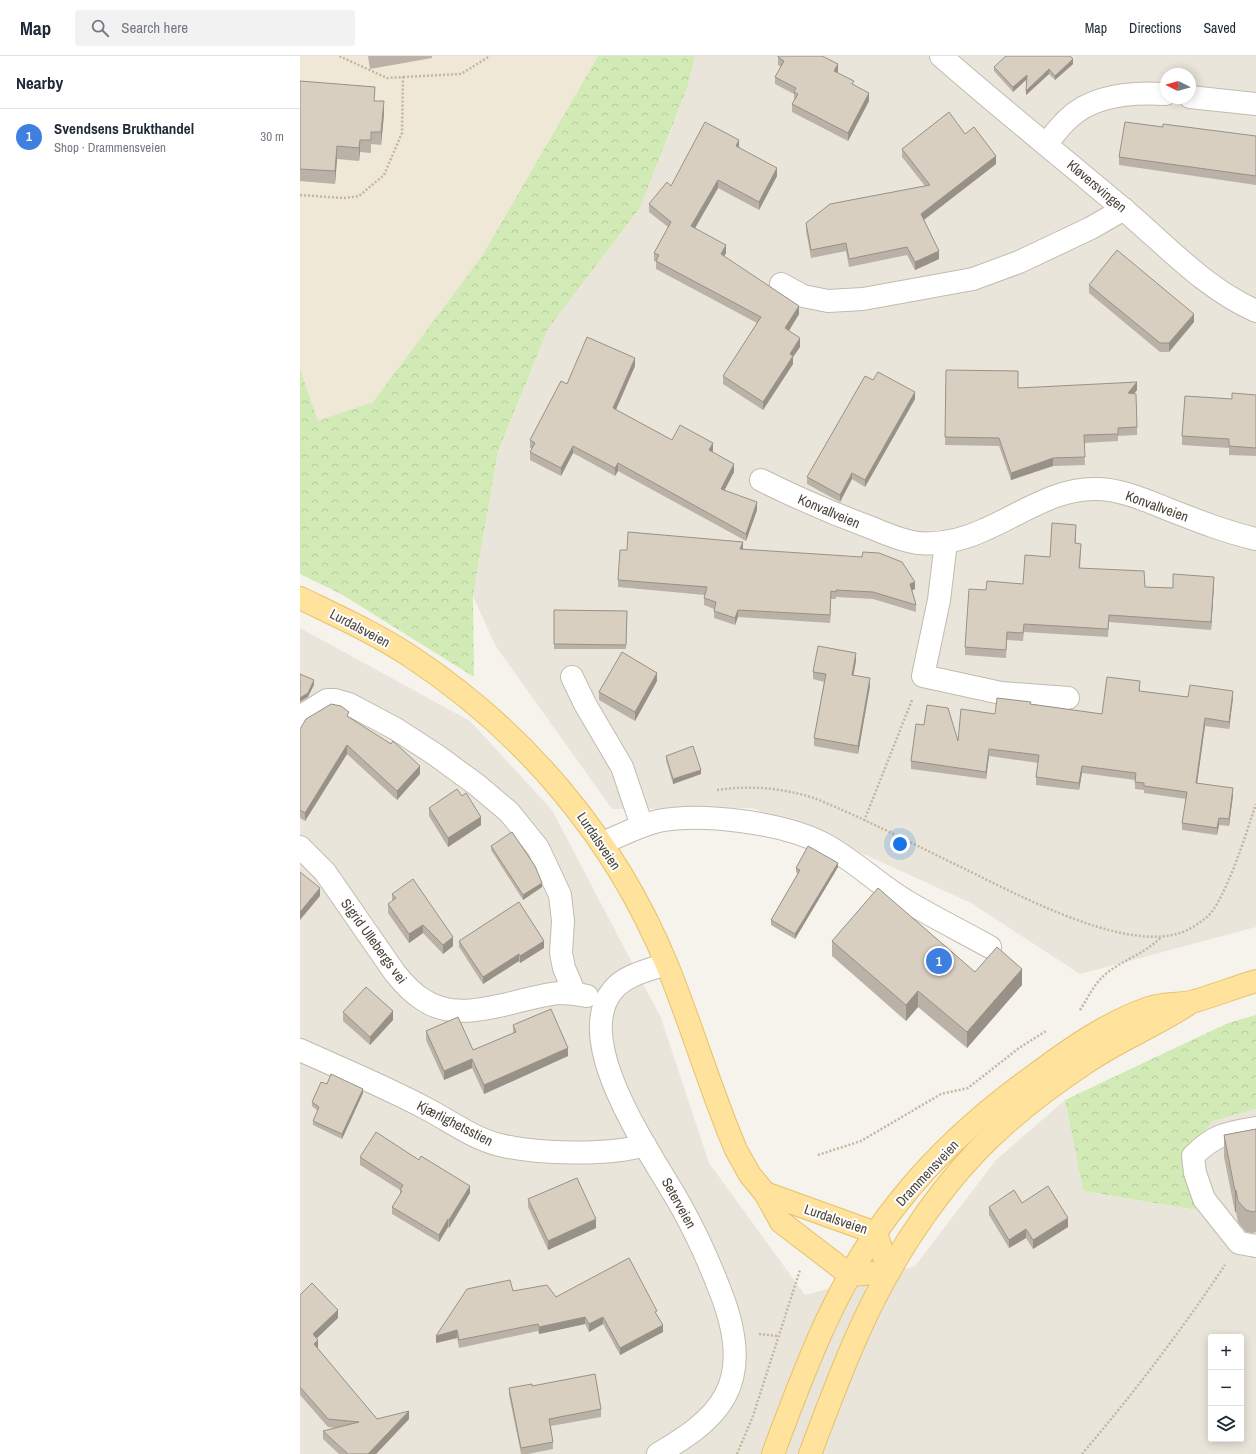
<!DOCTYPE html>
<meta charset="utf-8">
<style>
body{margin:0;font-family:"Archivo Narrow",sans-serif;background:#f2f2f3;color:#1f2937}
.controls{position:absolute;right:12px;bottom:12px;display:grid;overflow:hidden;border-radius:4px;box-shadow:0 2px 10px #0003}
.controls button{width:36px;height:36px;display:grid;place-items:center;padding:0;border:0;border-bottom:1px solid #e0e1e3;background:#fff;color:#1f2937;font:20px sans-serif}
.compass{position:absolute;left:860px;top:12px;width:36px;height:36px;border-radius:50%;background:#fff;box-shadow:0 2px 10px #0003;rotate:275deg}
.you{position:absolute;left:600px;top:788px;width:14px;height:14px;margin:-10px;border:3px solid #fff;border-radius:50%;background:#1a73e8;box-shadow:0 0 0 6px #1a73e833}
.badge{display:grid;place-items:center;width:26px;height:26px;border-radius:50%;background:#0b8043;color:#fff;font-size:13px;font-weight:700}
.pin{position:absolute;translate:-50% -50%;border:2px solid #fff;box-shadow:0 1px 4px #0006}
.list{margin:0;padding:0;list-style:none}
h2{display:flex;justify-content:space-between;align-items:center;height:52px;margin:0;padding:0 16px;font-size:17px}
h2 small{font-size:13px;font-weight:400;color:#747a83}
.list li{display:grid;grid-template-columns:26px 1fr auto;gap:12px;align-items:center;box-sizing:border-box;height:56px;padding:0 16px;border-top:1px solid #e0e1e3}
.list b{display:block;font-size:15px;white-space:nowrap}
.list p{margin:0;font-size:13px;white-space:nowrap;color:#747a83}
.list em{font-size:13px;font-style:normal;color:#747a83}
.icon{flex:none;width:22px;height:22px;fill:none;stroke:currentColor;stroke-width:2;stroke-linecap:round;stroke-linejoin:round}
.map{position:relative;flex:none;width:956px;height:1398px;overflow:hidden}
header{display:flex;align-items:center;gap:24px;box-sizing:border-box;height:56px;padding:0 20px;background:#fff;border-bottom:1px solid #e0e1e3}
header strong{font-size:19px}
nav{display:flex;gap:22px;margin-inline-start:auto;font-size:14px}
.search{width:280px;height:36px;background:#f2f2f3;display:flex;align-items:center;gap:10px;box-sizing:border-box;padding:0 14px;border-radius:4px;color:#747a83;font-size:15px}
main{display:flex}
aside{flex:1;background:#fff}
.map>svg:first-child{display:block}
.residential{fill:#eae5da;fill-rule:evenodd}
.education{fill:#efe8d6}
.forest{fill:url(#forest-crowns)}
.lines{fill:none;stroke-linecap:round;stroke-linejoin:round}
.minor-casing{stroke:#c2bbae;stroke-width:24}
.major-casing{stroke:#e6c16a;stroke-width:24}
.path{stroke:#c4b79f;stroke-width:2.5;stroke-dasharray:2 2;stroke-linecap:butt}
.minor{stroke:#fff;stroke-width:22}
.major{stroke:#ffe39c;stroke-width:22}
.wall{fill:#bab2a6}
.shaded-wall{fill:#979187}
.building{fill:#d8cfc1;stroke:#979187}
.labels{text-anchor:middle;stroke-width:4;stroke-linejoin:round;paint-order:stroke}
.street-label{font-size:14px;fill:#4b4439;stroke:#fff}
</style>
<header>
<strong>Map</strong>
<div class="search"><svg class="icon" aria-label="search" viewBox="0 0 24 24"><circle cx="10" cy="10" r="6"/><path d="M15 15l6 6"/></svg>Search here</div>
<nav><a>Map</a><a>Directions</a><a>Saved</a></nav>
</header>
<main>
<aside>
<h2>Nearby<small></small></h2>
<ul class="list">
<li><span class="badge" style="background:#3f7fe0">1</span><div><b>Svendsens Brukthandel</b><p>Shop · Drammensveien</p></div><em>30 m</em></li>
</ul>
</aside>
<div class="map">
<svg width="956" height="1398" viewBox="0 0 956 1398">
<defs>
<pattern id="forest-crowns" width="20" height="18" patternUnits="userSpaceOnUse"><rect width="20" height="18" fill="#d2eab5"/><path d="M2 6a3 3 0 1 1 6 0M12 15a3 3 0 1 1 6 0" fill="none" stroke="#b6ca9c"/></pattern>
</defs>
<rect width="100%" height="100%" fill="#f6f3ec"/>
<g class="residential">
<path d="M395,0H956V871L780,918L671,847L568,800L452,752L312,753L195,589L173,540L198,397L248,273L340,152L388,31ZM866,18H890V42H866Z"/>
<path d="M0,572L170,665L252,754L361,962L409,1107L505,1239L615,1210L696,1104L765,1044L783,1135L895,1154L881,1104L913,1065L956,1053V1398H0ZM911,1281H941V1383H911Z"/>
</g>
<polygon class="education" points="0,0 298,0 182,200 73,346 18,366 0,313"/>
<g class="forest">
<polygon points="298,0 395,0 388,30 340,152 248,273 198,396 173,540 174,621 41,538 0,518 0,313 18,365 73,346 182,200"/>
<polygon points="956,959 956,1053 913,1065 882,1104 896,1154 783,1135 765,1044 928,967"/>
</g>
<g class="lines">
<defs>
<g id="minor">
<path d="M641,0C700,52 762,101 822,152C865,188 904,232 956,255"/>
<polyline points="890,41 956,48"/>
<path d="M746,88C753,80 760,70 769,62C793,39 834,36 866,38"/>
<polyline points="481,228 503,240 528,245 563,243 673,223 719,206 791,172 824,153"/>
<path d="M461,424C497,442 534,458 572,472C586,478 603,485 618,487C642,489 665,483 686,473C721,458 757,431 798,433C824,434 847,445 870,454C898,465 926,476 956,483"/>
<polyline points="646,486 639,544 623,620 701,637 768,642"/>
<polyline points="272,621 285,648 322,711 342,770"/>
<polyline points="0,661 27,644 35,644 49,648 96,673 136,699 177,729 209,756 238,792 260,839 263,865 261,897 264,912 275,938"/>
<path d="M302,787C320,780 338,770 358,765C402,756 484,767 524,788C554,804 579,829 608,846C635,862 663,876 690,891"/>
<path d="M0,791L25,816L95,917C103,927 111,936 122,943C161,971 217,941 259,937C269,937 278,938 287,940"/>
<path d="M0,994C42,1013 86,1031 127,1053C150,1065 174,1083 200,1089C236,1098 309,1100 345,1089"/>
<path d="M956,1072C927,1077 915,1078 893,1100L895,1117L904,1143L939,1187L956,1190"/>
<path d="M358,1398C383,1383 411,1366 425,1340C443,1308 433,1268 421,1237C410,1208 397,1179 382,1152C356,1104 269,987 313,934C325,919 349,914 366,908"/>
</g>
<g id="major">
<path d="M0,542C37,560 75,577 110,600C224,675 315,782 367,909C392,970 410,1033 436,1094L450,1119L465,1137L481,1166L550,1219L589,1216"/>
<polyline points="465,1137 576,1177 589,1216"/>
<path d="M473,1398C506,1309 540,1217 601,1143C637,1098 685,1055 732,1021C768,994 806,967 849,952C863,947 880,949 895,945C915,939 936,931 956,925"/>
<path d="M510,1398C525,1359 539,1320 556,1282C585,1215 628,1146 678,1094C710,1061 749,1031 787,1006C819,984 855,970 887,949"/>
</g>
</defs>
<use href="#minor" class="minor-casing"/>
<use href="#major" class="major-casing"/>
<g class="path">
<polyline points="103,21 161,18 190,0"/>
<polyline points="0,139 43,142 59,140 84,119 102,77 103,21 87,22 39,0"/>
<path d="M417,734C451,729 482,732 514,742C566,763 617,790 667,814C718,839 816,891 872,879C885,877 897,869 907,861C926,844 947,774 956,748"/>
<polyline points="564,765 612,644"/>
<path d="M780,954C789,940 795,926 808,916C825,903 846,897 861,881"/>
<polyline points="518,1099 561,1085 641,1038 668,1032 719,992 746,975"/>
<polyline points="459,1278 478,1280"/>
<polyline points="437,1398 453,1360 500,1214"/>
<path d="M782,1398C833,1338 881,1275 925,1209"/>
</g>
<use href="#minor" class="minor"/>
<use href="#major" class="major"/>
</g>
<g class="wall">
<polygon points="68,0 132,0 132,2 70,13"/>
<polygon points="478,1 538,16 537,17 554,29 569,45 548,85 492,56 492,48 495,44 494,44 494,38 475,28 475,21 481,11 478,9"/>
<polygon points="773,8 755,24 749,18 726,39 727,23 713,36 694,15 694,11"/>
<polygon points="0,25 75,45 84,58 81,89 71,88 71,97 60,96 59,105 37,103 35,128 0,125"/>
<polygon points="863,71 956,80 956,129 819,109 819,101"/>
<polygon points="665,78 696,108 624,164 639,203 615,214 607,199 549,211 546,195 511,202 506,175 506,167 625,130 602,101 602,93"/>
<polygon points="439,91 477,120 459,154 418,132 395,172 426,197 424,200 499,258 489,275 500,291 493,301 493,308 463,354 423,328 423,320 457,267 356,213 356,206 354,205 354,197 368,171 349,156 349,148 371,130"/>
<polygon points="789,229 894,266 869,296 860,296 789,237"/>
<polygon points="335,310 316,354 372,384 413,395 412,396 434,416 424,434 457,454 446,485 318,415 315,420 273,397 261,420 230,404 230,396 232,393 230,392 230,384 267,328"/>
<polygon points="646,314 718,332 837,334 834,338 837,371 837,379 818,380 818,385 784,387 785,409 753,410 711,424 699,390 645,389"/>
<polygon points="573,324 615,343 565,431 552,423 540,446 507,428 507,421"/>
<polygon points="956,339 956,400 929,399 929,392 882,389 882,380 932,343"/>
<polygon points="776,477 776,487 781,496 780,512 845,531 873,532 914,529 911,574 809,566 808,581 724,576 723,585 707,584 706,602 665,599 665,591 686,534 723,528 750,501"/>
<polygon points="443,493 615,533 612,534 616,549 616,556 573,543 536,541 536,543 531,543 530,567 438,561 435,569 414,562 414,553 404,549 404,542 405,539 318,531 318,524 327,494"/>
<polygon points="254,554 327,555 326,593 254,593"/>
<polygon points="556,605 553,619 570,630 558,698 514,690 514,682 524,626 513,623 513,616"/>
<polygon points="357,625 335,665 299,644 299,636"/>
<polygon points="840,632 840,635 888,641 933,642 929,673 905,670 897,727 933,739 929,770 919,769 917,779 882,774 882,767 886,743 844,737 844,734 835,733 835,724 782,717 779,734 736,729 736,721 738,707 689,700 686,723 611,713 611,705 658,685 695,658 731,648 802,658"/>
<polygon points="49,661 120,718 97,744 47,698 5,765 0,762 0,673"/>
<polygon points="366,700 401,718 373,728 366,704"/>
<polygon points="129,752 181,769 148,791 129,760"/>
<polygon points="191,790 242,831 223,844 191,794"/>
<polygon points="538,811 495,883 471,869 471,864 498,818 496,816 496,812"/>
<polygon points="92,838 153,890 143,898 123,877 109,887 88,857 88,848 92,845"/>
<polygon points="159,885 244,892 220,907 219,905 183,928 159,891"/>
<polygon points="532,885 675,916 722,929 667,992 618,951 606,965 532,900"/>
<polygon points="43,956 93,964 70,989 43,965"/>
<polygon points="213,969 268,1000 184,1038 172,1012 144,1024 126,984 126,975 173,994 213,977"/>
<polygon points="27,1028 63,1037 42,1083 13,1069 13,1065 18,1055 12,1050 12,1046"/>
<polygon points="956,1073 956,1176 953,1177 946,1176 938,1166 936,1156 935,1156 924,1101 924,1079"/>
<polygon points="60,1101 119,1104 170,1137 149,1172 148,1171 139,1186 92,1158 92,1151 100,1138 100,1134 60,1109"/>
<polygon points="228,1143 296,1172 248,1194 228,1151"/>
<polygon points="722,1147 768,1171 733,1193 726,1182 709,1192 689,1159 689,1151"/>
<polygon points="213,1235 256,1241 357,1259 363,1276 320,1299 303,1268 289,1276 285,1268 239,1278 238,1275 159,1292 157,1282 136,1287"/>
<polygon points="0,1239 38,1262 16,1282 17,1292 77,1363 109,1363 76,1398 39,1398 23,1383 23,1375 36,1372 28,1371 0,1339"/>
<polygon points="232,1330 301,1353 301,1361 251,1370 253,1386 253,1393 228,1398 221,1398 209,1339 209,1332"/>
</g>
<g class="shaded-wall">
<polygon points="773,3 773,8 755,24 755,20"/>
<polygon points="538,8 538,16 534,23 534,15"/>
<polygon points="749,13 749,18 726,39 726,35"/>
<polygon points="727,19 727,23 713,36 713,31"/>
<polygon points="569,37 569,45 548,85 548,77"/>
<polygon points="84,45 84,58 81,89 81,76"/>
<polygon points="60,84 60,96 59,105 59,92"/>
<polygon points="439,84 439,92 436,90"/>
<polygon points="37,90 37,103 35,128 35,115"/>
<polygon points="696,100 696,108 621,166 621,158"/>
<polygon points="477,112 477,120 459,154 459,146"/>
<polygon points="418,124 418,132 391,179 391,170"/>
<polygon points="426,189 426,197 421,206 421,198"/>
<polygon points="639,195 639,203 615,214 615,206"/>
<polygon points="499,250 499,258 485,281 485,272"/>
<polygon points="894,258 894,266 869,296 869,287"/>
<polygon points="500,282 500,291 493,301 493,308 463,354 463,346 490,298"/>
<polygon points="335,302 335,310 313,360 313,352"/>
<polygon points="837,326 837,334 828,345 828,337"/>
<polygon points="615,336 615,343 565,431 565,424"/>
<polygon points="413,387 413,395 409,402 409,394"/>
<polygon points="273,390 273,397 261,420 261,412"/>
<polygon points="753,402 753,410 711,424 711,417"/>
<polygon points="318,407 318,415 315,420 315,412"/>
<polygon points="434,408 434,416 421,441 421,433"/>
<polygon points="552,417 552,423 540,446 540,439"/>
<polygon points="457,446 457,454 446,485 446,478"/>
<polygon points="443,486 443,493 440,493"/>
<polygon points="914,521 914,529 911,574 911,566"/>
<polygon points="615,526 615,533 610,535 610,528"/>
<polygon points="531,535 531,543 530,567 530,559"/>
<polygon points="438,554 438,561 435,569 435,562"/>
<polygon points="556,597 556,605 552,627 552,619"/>
<polygon points="357,617 357,625 335,665 335,656"/>
<polygon points="570,622 570,630 558,698 558,690"/>
<polygon points="14,624 14,629 8,641 0,646 0,642"/>
<polygon points="933,635 933,642 929,673 929,666"/>
<polygon points="905,662 905,670 896,735 896,727"/>
<polygon points="47,689 47,698 5,765 5,757"/>
<polygon points="689,693 689,700 686,723 686,716"/>
<polygon points="120,710 120,718 97,744 97,735"/>
<polygon points="782,710 782,717 779,734 779,727"/>
<polygon points="401,714 401,718 373,728 373,723"/>
<polygon points="933,732 933,739 929,770 929,763"/>
<polygon points="181,761 181,769 148,791 148,782"/>
<polygon points="919,762 919,769 917,779 917,772"/>
<polygon points="538,807 538,811 495,883 495,878"/>
<polygon points="242,827 242,831 223,844 223,839"/>
<polygon points="20,832 20,840 0,864 0,856"/>
<polygon points="123,869 123,877 109,887 109,878"/>
<polygon points="153,881 153,890 143,898 143,889"/>
<polygon points="244,885 244,892 220,907 220,900"/>
<polygon points="219,898 219,905 183,928 183,921"/>
<polygon points="722,913 722,929 667,992 667,976"/>
<polygon points="618,935 618,951 606,965 606,949"/>
<polygon points="93,955 93,964 70,989 70,981"/>
<polygon points="268,992 268,1000 184,1038 184,1029"/>
<polygon points="172,1003 172,1012 144,1024 144,1015"/>
<polygon points="63,1033 63,1037 42,1083 42,1078"/>
<polygon points="170,1130 170,1137 149,1172 149,1164"/>
<polygon points="936,1134 936,1156 935,1156 935,1135"/>
<polygon points="768,1162 768,1171 733,1193 733,1184"/>
<polygon points="148,1163 148,1171 139,1186 139,1179"/>
<polygon points="296,1163 296,1172 248,1194 248,1185"/>
<polygon points="726,1173 726,1182 709,1192 709,1184"/>
<polygon points="38,1254 38,1262 13,1286 13,1278"/>
<polygon points="285,1261 285,1268 239,1278 239,1271"/>
<polygon points="303,1261 303,1268 289,1276 289,1268"/>
<polygon points="363,1269 363,1276 320,1299 320,1292"/>
<polygon points="157,1274 157,1282 136,1287 136,1280"/>
<polygon points="18,1284 18,1292 14,1296 14,1288"/>
<polygon points="109,1355 109,1363 76,1398 68,1398"/>
</g>
<g class="building">
<polygon points="478,0 522,0 538,8 534,15 554,25 552,28 569,37 548,77 492,48 498,38 494,36 496,32 475,21 484,5 478,1"/>
<polygon points="706,0 770,0 773,3 755,20 749,13 726,35 727,19 713,31 694,11"/>
<polygon points="0,25 75,31 74,45 84,45 81,76 71,76 71,84 60,84 59,92 37,90 35,115 0,113"/>
<polygon points="649,56 665,78 674,71 696,100 621,158 639,195 615,206 607,191 549,203 546,187 511,194 506,167 530,148 630,129 602,93"/>
<polygon points="405,66 439,84 436,90 477,112 459,146 418,124 391,170 426,189 421,198 499,250 485,272 500,282 490,298 493,300 463,346 423,320 461,261 356,205 359,199 354,197 371,166 349,148 367,126 371,130"/>
<polygon points="825,66 863,71 863,68 956,80 956,120 819,101"/>
<polygon points="817,194 894,258 869,287 860,287 789,229"/>
<polygon points="287,281 335,302 313,352 372,384 380,369 413,387 409,394 434,408 421,433 457,446 446,478 318,407 315,412 273,390 261,412 230,396 235,387 230,384 261,325 267,328"/>
<polygon points="646,314 718,315 718,332 837,326 828,337 836,338 837,371 818,372 818,378 784,379 785,401 753,402 711,417 699,382 645,381"/>
<polygon points="578,316 615,336 565,424 552,417 540,439 507,421 565,320 573,324"/>
<polygon points="932,337 956,339 956,392 929,390 929,383 882,380 885,340 932,343"/>
<polygon points="752,467 776,469 775,487 781,488 779,512 844,515 845,531 873,532 873,518 914,521 911,566 809,559 808,573 724,568 723,577 707,576 706,594 665,591 669,533 686,534 687,525 723,528 725,499 750,501"/>
<polygon points="328,476 443,486 440,493 562,501 563,496 579,497 602,506 615,526 610,528 616,549 573,536 536,534 536,536 531,535 530,559 438,554 435,562 414,555 416,546 404,542 407,531 318,524 320,494 327,494"/>
<polygon points="254,554 327,555 326,589 254,588"/>
<polygon points="518,590 556,597 552,619 570,622 558,690 514,682 526,618 513,616"/>
<polygon points="322,596 357,617 335,656 299,636"/>
<polygon points="0,618 14,624 8,637 0,642"/>
<polygon points="807,621 840,625 839,635 888,641 890,629 933,635 929,666 905,662 896,727 933,732 929,763 919,762 917,772 882,767 887,736 844,730 844,727 835,726 836,717 782,710 779,727 736,721 739,699 689,693 686,716 611,705 616,668 624,669 627,649 648,652 658,685 661,653 695,658 697,642 731,646 730,648 802,658"/>
<polygon points="31,648 41,650 49,656 47,660 91,688 93,685 120,710 97,735 47,689 5,757 0,754 0,673 6,663"/>
<polygon points="393,690 401,714 373,723 366,700"/>
<polygon points="157,733 162,740 166,737 181,761 148,782 129,752"/>
<polygon points="212,776 235,810 242,827 223,839 191,790"/>
<polygon points="508,790 538,807 495,878 471,864 500,814 496,812"/>
<polygon points="0,816 20,832 0,856"/>
<polygon points="113,823 153,881 143,889 123,869 109,878 88,848 96,842 92,838"/>
<polygon points="578,832 675,916 697,891 722,913 667,976 618,935 606,949 532,885"/>
<polygon points="219,846 244,885 220,900 219,898 183,921 159,885"/>
<polygon points="66,931 93,955 70,981 43,956"/>
<polygon points="251,953 268,992 184,1029 172,1003 144,1015 126,975 158,961 173,994 216,976 213,969"/>
<polygon points="31,1018 63,1033 42,1078 13,1065 19,1051 12,1046 21,1026 27,1028"/>
<polygon points="956,1073 956,1155 953,1156 946,1154 938,1145 936,1134 935,1135 924,1079"/>
<polygon points="76,1076 119,1104 121,1100 170,1130 149,1164 148,1163 139,1179 92,1151 102,1135 100,1134 103,1129 60,1101"/>
<polygon points="277,1122 296,1163 248,1185 228,1143"/>
<polygon points="748,1130 768,1162 733,1184 726,1173 709,1184 689,1151 714,1134 722,1147"/>
<polygon points="329,1202 357,1255 355,1256 363,1269 320,1292 303,1261 289,1268 285,1261 239,1271 238,1268 159,1284 157,1274 136,1280 167,1233 210,1224 213,1235 247,1229 256,1241"/>
<polygon points="12,1227 38,1254 13,1278 18,1284 14,1288 77,1363 109,1355 68,1398 48,1398 23,1375 59,1366 28,1363 0,1331 0,1239"/>
<polygon points="295,1318 301,1353 249,1363 253,1386 221,1392 209,1332 232,1328 232,1330"/>
</g>
<g class="labels">
<g class="street-label">
<text transform="translate(797 130) rotate(40)" y="5">Kløversvingen</text>
<text transform="translate(857 450) rotate(20)" y="5">Konvallveien</text>
<text transform="translate(529 455) rotate(23)" y="5">Konvallveien</text>
<text transform="translate(60 572) rotate(28)" y="5">Lurdalsveien</text>
<text transform="translate(299 785) rotate(56)" y="5">Lurdalsveien</text>
<text transform="translate(74 885) rotate(54)" y="5">Sigrid Ullebergs vei</text>
<text transform="translate(155 1067) rotate(27)" y="5">Kjærlighetsstien</text>
<text transform="translate(627 1117) rotate(-47)" y="5">Drammensveien</text>
<text transform="translate(379 1147) rotate(61)" y="5">Seterveien</text>
<text transform="translate(536 1163) rotate(19)" y="5">Lurdalsveien</text>
</g>
</g>
</svg>
<div class="controls">
<button>+</button>
<button>−</button>
<button><svg class="icon" aria-label="layers" viewBox="0 0 24 24"><path d="M12 4l9 5-9 5-9-5zM3 14l9 5 9-5"/></svg></button>
</div>
<svg class="compass" viewBox="-18 -18 36 36"><path d="M0-13l5 13h-10z" fill="#e53935"/><path d="M0 13l5-13h-10z" fill="#747a83"/></svg>
<div class="you"></div>
<div class="pin badge" style="left:639px;top:905px;background:#3f7fe0">1</div>
</div>
</main>
